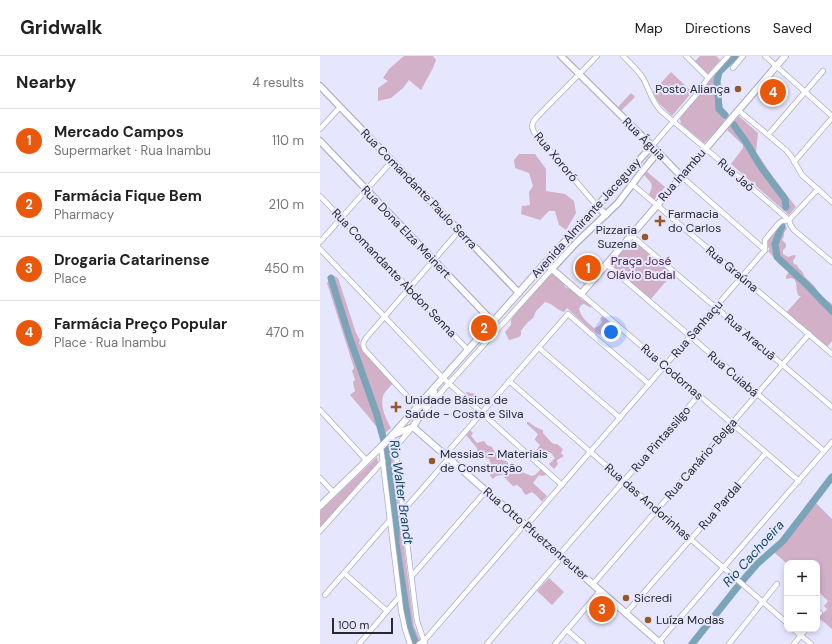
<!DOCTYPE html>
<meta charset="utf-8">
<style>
body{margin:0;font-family:"DM Sans",sans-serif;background:#f2f2f2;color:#202124}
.controls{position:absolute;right:12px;bottom:12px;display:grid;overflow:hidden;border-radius:8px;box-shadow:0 2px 6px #0003}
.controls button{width:36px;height:36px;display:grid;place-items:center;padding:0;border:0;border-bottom:1px solid #e0e0e0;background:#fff;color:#202124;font:20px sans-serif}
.scale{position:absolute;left:12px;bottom:10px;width:61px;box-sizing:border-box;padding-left:4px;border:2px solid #292932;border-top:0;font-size:11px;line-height:14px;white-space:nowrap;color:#292932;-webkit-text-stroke:3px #e6e7fe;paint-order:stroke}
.you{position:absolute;left:291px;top:276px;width:14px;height:14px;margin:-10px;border:3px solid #fff;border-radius:50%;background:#1a73e8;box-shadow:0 0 0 6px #1a73e833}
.badge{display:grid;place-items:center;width:26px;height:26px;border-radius:50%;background:#ea580c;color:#fff;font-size:13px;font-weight:700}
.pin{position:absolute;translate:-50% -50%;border:2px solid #fff;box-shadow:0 1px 4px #0006}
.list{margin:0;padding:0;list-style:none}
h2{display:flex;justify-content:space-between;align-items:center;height:52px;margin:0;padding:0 16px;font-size:17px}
h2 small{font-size:13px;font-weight:400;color:#757577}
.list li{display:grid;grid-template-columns:26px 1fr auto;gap:12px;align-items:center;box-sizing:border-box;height:64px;padding:0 16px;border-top:1px solid #e0e0e0}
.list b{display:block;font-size:15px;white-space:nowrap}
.list p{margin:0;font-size:13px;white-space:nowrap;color:#757577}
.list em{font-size:13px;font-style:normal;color:#757577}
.map{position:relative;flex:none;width:512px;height:588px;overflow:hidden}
header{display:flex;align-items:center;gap:24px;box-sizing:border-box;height:56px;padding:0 20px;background:#fff;border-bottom:1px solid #e0e0e0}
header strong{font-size:19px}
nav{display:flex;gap:22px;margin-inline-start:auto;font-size:14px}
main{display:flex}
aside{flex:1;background:#fff}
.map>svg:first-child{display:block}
.green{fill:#d1b0c8}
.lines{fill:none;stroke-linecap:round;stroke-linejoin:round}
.river{stroke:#7ba4b9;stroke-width:7}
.minor-casing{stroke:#adaec4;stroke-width:6}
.tertiary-casing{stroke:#adaec4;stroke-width:8}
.secondary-casing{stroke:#adaec4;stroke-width:8}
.minor{stroke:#fff;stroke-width:4.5}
.tertiary{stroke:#fff;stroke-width:5.5}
.secondary{stroke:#fff;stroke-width:6}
.poi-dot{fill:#985624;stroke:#e6e7fe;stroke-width:1.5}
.labels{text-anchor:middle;stroke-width:4;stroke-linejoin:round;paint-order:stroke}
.poi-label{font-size:12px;fill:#292932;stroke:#e6e7fe;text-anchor:start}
.street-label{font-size:12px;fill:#292932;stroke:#e6e7fe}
.park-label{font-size:12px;fill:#481c3f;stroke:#e6e7fe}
.water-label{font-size:13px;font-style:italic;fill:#10475f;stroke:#e6e7fe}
</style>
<header>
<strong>Gridwalk</strong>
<nav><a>Map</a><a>Directions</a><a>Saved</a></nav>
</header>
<main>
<aside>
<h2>Nearby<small>4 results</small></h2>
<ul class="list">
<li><span class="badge">1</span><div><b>Mercado Campos</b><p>Supermarket · Rua Inambu</p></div><em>110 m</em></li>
<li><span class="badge">2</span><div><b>Farmácia Fique Bem</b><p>Pharmacy</p></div><em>210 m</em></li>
<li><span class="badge">3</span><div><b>Drogaria Catarinense</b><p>Place</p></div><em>450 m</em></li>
<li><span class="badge">4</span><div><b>Farmácia Preço Popular</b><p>Place · Rua Inambu</p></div><em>470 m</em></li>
</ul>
</aside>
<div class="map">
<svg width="512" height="588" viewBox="0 0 512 588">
<rect width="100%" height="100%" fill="#e6e7fe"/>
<g class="green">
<polygon points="84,0 113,0 116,4 113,12 101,34 89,24 83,32 71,42 58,45 58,32 68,25 63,22 69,13"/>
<polygon points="380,0 396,0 400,4 388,18 375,5"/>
<path d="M410,0H417C404,15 395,16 402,38C402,41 402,44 402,47C402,51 405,55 407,59C403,69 392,79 384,87L361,68L360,63L361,60L377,40L403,6Z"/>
<polygon points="351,16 372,36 352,60 338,46 333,36"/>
<polygon points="311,37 315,41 301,55 298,51"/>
<polygon points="419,60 438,77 436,96 453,121 476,151 469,159 411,108 423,92 423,89 407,74"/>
<polygon points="199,98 215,98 226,113 226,135 245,138 254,145 256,157 246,174 239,169 235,155 229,155 220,164 201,158 202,150 210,149 209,136 213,130 209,117 195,112 194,104"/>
<path d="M325,114L345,131L333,145L328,141C334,128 333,129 324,119Z"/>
<path d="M460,168H462L459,173L458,179L454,184L453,190L457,203L464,207L458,201L456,190L461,178L464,169L467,172L464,177V180L462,184L466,188V191L463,194V198L468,201L474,199L476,200L473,205L474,208L477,209C478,213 481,213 483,217C484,219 484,221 486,222C491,227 497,231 498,238L512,248V253L503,246L507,251L512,256V285L507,291L466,257L481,240H479C475,235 478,228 474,223L471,222L466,223V220L469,216C466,213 461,210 458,207C455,203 452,199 448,195L450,193L447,190L448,184Z"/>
<polygon points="312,180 354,216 330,244 288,208"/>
<path d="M233,218L243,224L245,231L249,233H252L256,235C260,245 263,243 271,249V252L264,248L261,249L259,253C261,261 268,267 274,272L279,270L282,266L280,262L283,259L290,266L288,269L280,279L272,275L247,252L244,256C237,254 232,247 225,246L216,255L213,262L208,266L203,272L201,275V279L199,281L189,284L185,276L191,269V264L195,256L230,219Z"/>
<path d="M14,220L18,222L36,277L40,284L39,287L43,295L73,327C70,331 65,335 63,340C60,351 66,363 71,372L63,379L64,380L48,360L30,339L35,335L33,326L35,324L32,315L34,312L7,227Z"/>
<polygon points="147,336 155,338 165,346 161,350 159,349 145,337"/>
<path d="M207,366H209C212,369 218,373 223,374V377L232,387L234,388H237L243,393L241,397L244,400L237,404V406L238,408L234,413L229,408L235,402L231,397L228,396L220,405L213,399L220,389L215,384V383L218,378L207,368Z"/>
<path d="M150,374L153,377L151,380L157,387L164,385L167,389L172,391L179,403L186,405L189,408L192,413C199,416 204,416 211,420L215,419L221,413L227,416L226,419L222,420L219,419L213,427L227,440L222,446L217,440L212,436L206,439L203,436L202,433L197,429L193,430L182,419L176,420L173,423L170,420L172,410L169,403L157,399V392L146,379Z"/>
<polygon points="71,387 94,570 102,588 95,588 86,568 63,394"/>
<polygon points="57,401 58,407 0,472 0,455"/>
<polygon points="496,447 512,463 512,573 499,562 507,553 504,550 508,545 497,534 497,507 467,507 467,508 454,496 465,487"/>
<polygon points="229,522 244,536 232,549 217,535"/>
</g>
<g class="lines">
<g class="river">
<polyline points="405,59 399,53 397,25 399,16 415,0"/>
<polyline points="413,68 426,86 441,111 465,143 466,151"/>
<polyline points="462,170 455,188 457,201 487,229 512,255"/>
<polyline points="11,222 29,280 57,359 66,392 76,472 76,487 85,546 89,571 96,588"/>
<polyline points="372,588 419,529 437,508 463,485 512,421"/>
</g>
<defs>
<g id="minor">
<path d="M277,0L216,62C212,67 211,70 214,76L277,150"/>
<path d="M303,0C310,7 317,13 323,22C329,33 332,46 341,55L385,92L469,164L470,168L474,174L512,206"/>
<polyline points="366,0 388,22"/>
<polyline points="445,0 512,60"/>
<polyline points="413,12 423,0"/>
<polyline points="418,54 466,94 471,100 482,119 512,146"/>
<polyline points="0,73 20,51"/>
<polyline points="448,79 503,15"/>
<polyline points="332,90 377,38 388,22 408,0"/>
<polyline points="474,106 512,62"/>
<polyline points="361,120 445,194"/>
<polyline points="312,128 512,298"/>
<polyline points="0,140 148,294"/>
<polyline points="311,179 512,351"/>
<polyline points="0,186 72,105"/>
<polyline points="0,193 123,322 242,429"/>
<polyline points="286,208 504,395"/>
<polyline points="261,238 479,425"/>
<polyline points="219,292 300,362"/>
<polyline points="189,325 467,567"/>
<path d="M97,351L45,294C42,289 43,286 46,282L139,175"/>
<polyline points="0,354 47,405"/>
<polyline points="105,354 232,213"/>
<polyline points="72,380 76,400 97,565 105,588"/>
<polyline points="61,391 81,554 85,573 90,588"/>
<polyline points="76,395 78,388 91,373"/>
<polyline points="125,399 248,258 329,328"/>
<polyline points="0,422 14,437"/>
<polyline points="83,455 129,402"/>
<polyline points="206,470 445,194 445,184 459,167 462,165 469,164 498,133"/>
<polyline points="0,475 63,405"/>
<polyline points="239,499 379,339"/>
<polyline points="24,517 67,555"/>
<polyline points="91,521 166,435"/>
<polyline points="273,528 489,278"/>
<polyline points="5,539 70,464"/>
<polyline points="306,557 446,397"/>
<polyline points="497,560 500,557"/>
<polyline points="473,573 491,588"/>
<polyline points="247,574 263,588"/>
<polyline points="339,586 512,386"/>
<polyline points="39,588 79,541"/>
<polyline points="99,588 104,585 205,468"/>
<polyline points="167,588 242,501"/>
<polyline points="235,588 280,535"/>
<polyline points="409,588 457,528"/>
<polyline points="474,588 486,573"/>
</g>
<g id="tertiary">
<polyline points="241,0 332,90 361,120"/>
<polyline points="0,30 199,237"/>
<polyline points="0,85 173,266"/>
<polyline points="277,150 286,159"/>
<polyline points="225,207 332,90"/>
<polyline points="232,213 257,186 298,147 320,118 338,96"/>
</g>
<g id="secondary">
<polyline points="93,371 341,588"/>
<polyline points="73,379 93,371 114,336"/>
<polyline points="0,450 67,385 225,207 261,238 465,0"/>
</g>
</defs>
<use href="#minor" class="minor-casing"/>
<use href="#tertiary" class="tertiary-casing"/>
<use href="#secondary" class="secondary-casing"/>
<use href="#minor" class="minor"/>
<use href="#tertiary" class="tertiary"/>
<use href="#secondary" class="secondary"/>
</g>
<g class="poi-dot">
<circle cx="418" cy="33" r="4"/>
<path d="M338 159h4v4h4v4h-4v4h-4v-4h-4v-4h4z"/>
<circle cx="325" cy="181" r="4"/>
<path d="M74 345h4v4h4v4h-4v4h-4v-4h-4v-4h4z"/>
<circle cx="112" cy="405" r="4"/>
<circle cx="306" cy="542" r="4"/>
<circle cx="328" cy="564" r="4"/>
</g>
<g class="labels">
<g class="poi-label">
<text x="410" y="37" text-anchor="end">Posto Aliança</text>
<text x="348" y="162">Farmacia<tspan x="348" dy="14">do Carlos</tspan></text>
<text x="317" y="178" text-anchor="end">Pizzaria<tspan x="317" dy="14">Suzena</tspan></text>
<text x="85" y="348">Unidade Básica de<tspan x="85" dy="14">Saúde - Costa e Silva</tspan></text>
<text x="120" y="402">Messias - Materiais<tspan x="120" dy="14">de Construção</tspan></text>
<text x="314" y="546">Sicredi</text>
<text x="336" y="568">Luíza Modas</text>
</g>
<g class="street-label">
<text transform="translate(324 83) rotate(45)" y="4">Rua Águia</text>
<text transform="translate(236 101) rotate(50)" y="4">Rua Xororó</text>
<text transform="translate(362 119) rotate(-49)" y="4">Rua Inambu</text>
<text transform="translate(416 119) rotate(41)" y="4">Rua Jaó</text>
<text transform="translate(99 133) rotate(46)" y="4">Rua Comandante Paulo Serra</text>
<text transform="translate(266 162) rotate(-48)" y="4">Avenida Almirante Jaceguay</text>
<text transform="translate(86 176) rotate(46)" y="4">Rua Dona Elza Meinert</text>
<text transform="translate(412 213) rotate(40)" y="4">Rua Graúna</text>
<text transform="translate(74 217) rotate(46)" y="4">Rua Comandante Abdon Senna</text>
<text transform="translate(377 273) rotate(-49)" y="4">Rua Sanhaçu</text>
<text transform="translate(430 281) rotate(41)" y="4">Rua Aracuã</text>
<text transform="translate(352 316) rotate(41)" y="4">Rua Codornas</text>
<text transform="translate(413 318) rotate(41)" y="4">Rua Cuiabá</text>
<text transform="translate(341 383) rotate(-49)" y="4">Rua Pintassilgo</text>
<text transform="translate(381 403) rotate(-49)" y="4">Rua Canário-Belga</text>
<text transform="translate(328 446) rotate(41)" y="4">Rua das Andorinhas</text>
<text transform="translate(400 450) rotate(-49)" y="4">Rua Pardal</text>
<text transform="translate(216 478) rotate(41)" y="4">Rua Otto Pfuetzenreuter</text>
</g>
<g class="park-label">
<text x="321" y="209">Praça José<tspan x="321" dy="14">Olávio Budal</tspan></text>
</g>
<g class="water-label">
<text transform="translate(82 436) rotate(82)" y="5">Rio Walter Brandt</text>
<text transform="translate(433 497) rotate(-48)" y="5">Rio Cachoeira</text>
</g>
</g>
</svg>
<div class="controls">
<button>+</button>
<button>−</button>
</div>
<div class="scale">100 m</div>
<div class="you"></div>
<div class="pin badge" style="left:268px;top:212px">1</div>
<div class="pin badge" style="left:164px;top:272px">2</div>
<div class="pin badge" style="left:282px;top:553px">3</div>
<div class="pin badge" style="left:453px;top:36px">4</div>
</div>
</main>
